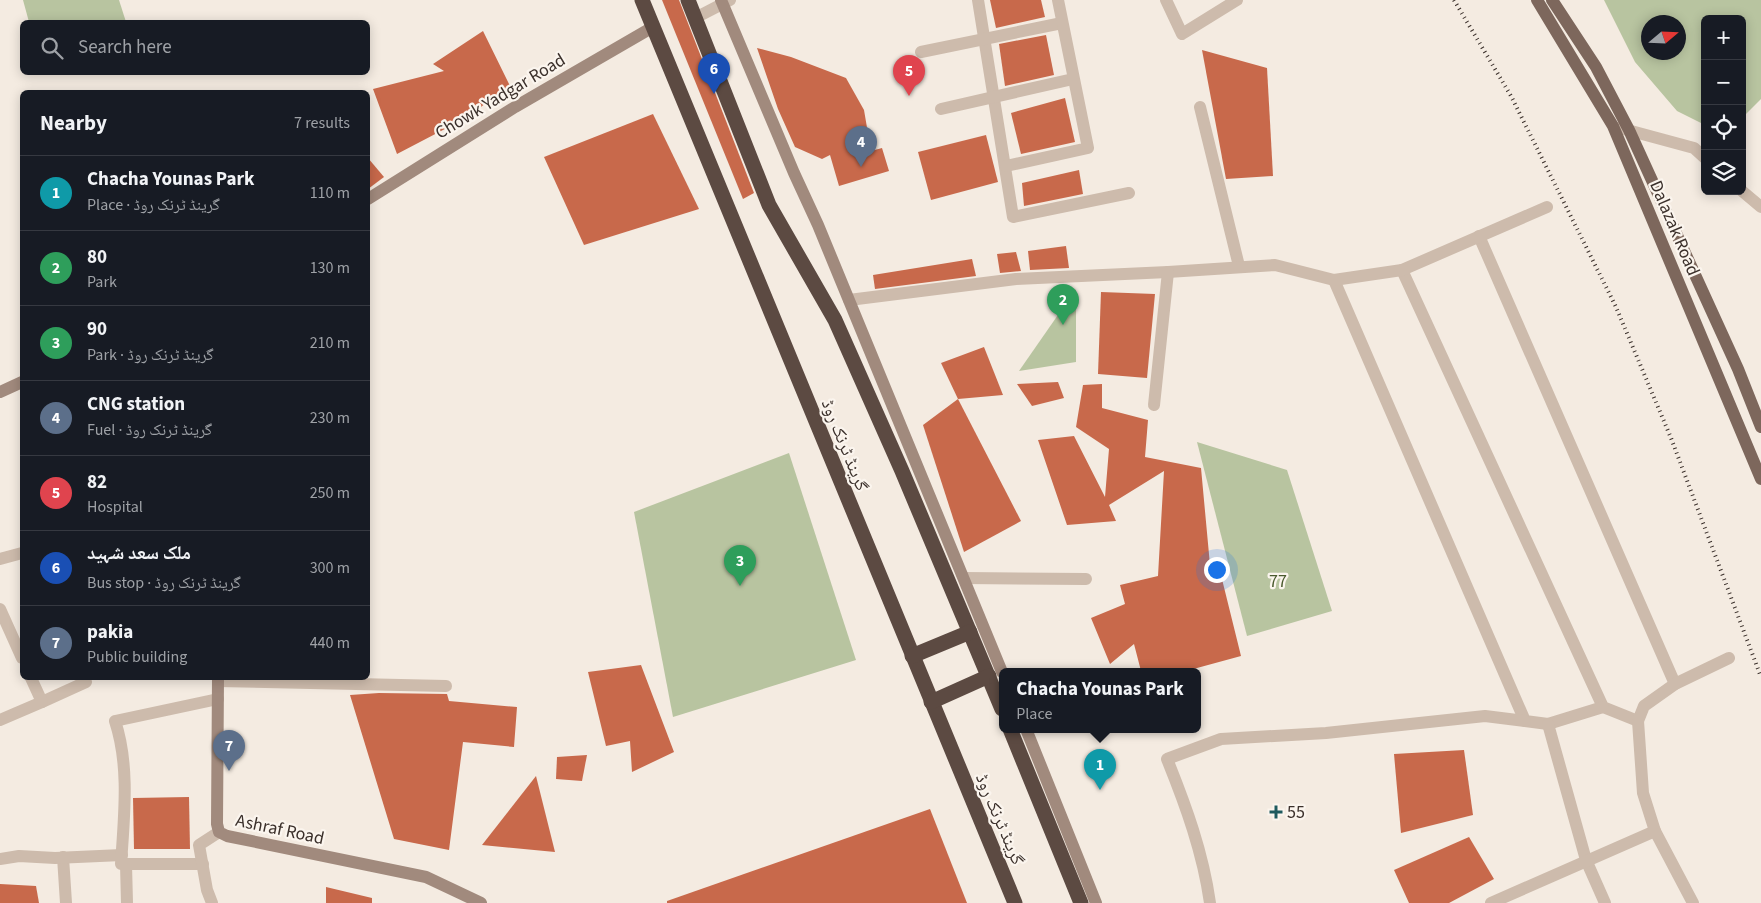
<!DOCTYPE html>
<meta charset="utf-8">
<style>
body{margin:0;font-family:"Source Sans 3","Noto Naskh Arabic",sans-serif;background:#242831;color:#f1f3f6}
.controls{position:absolute;right:15px;top:15px;display:grid;overflow:hidden;border-radius:8px;box-shadow:0 2px 12px #0003}
.controls button{width:45px;height:45px;display:grid;place-items:center;padding:0;border:0;border-bottom:1px solid #363941;background:#171b24;color:#f1f3f6;font:25px sans-serif}
.compass{position:absolute;left:1641px;top:15px;width:45px;height:45px;border-radius:50%;background:#171b24;box-shadow:0 2px 12px #0003;rotate:71deg}
.you{position:absolute;left:1216px;top:569px;width:18px;height:18px;margin:-12px;border:4px solid #fff;border-radius:50%;background:#1a73e8;box-shadow:0 0 0 8px #1a73e833}
.badge{display:grid;place-items:center;width:32px;height:32px;border-radius:50%;background:#92aeb2;color:#fff;font-size:16px;font-weight:700}
.pin{position:absolute;translate:-50% -41px;filter:drop-shadow(0 1px 2px #0008)}
.pin::after{content:'';position:absolute;top:26px;width:18px;height:15px;background:inherit;clip-path:polygon(0 0,100% 0,50% 100%)}
.popup{position:absolute;left:999px;top:668px;width:202px;height:65px;box-sizing:border-box;display:grid;place-content:center;border-radius:8px;background:#171b24;filter:drop-shadow(0 1px 4px #0005);font-size:16px;white-space:nowrap;color:#9ea1a6}
.popup b{font-size:19px;color:#f1f3f6}
.popup::after{content:'';position:absolute;left:50%;top:100%;margin-left:-10px;border:10px solid transparent;border-top-color:#171b24}
.list{margin:0;padding:0;list-style:none}
h2{display:flex;justify-content:space-between;align-items:center;height:65px;margin:0;padding:0 20px;font-size:21px}
h2 small{font-size:16px;font-weight:400;color:#9ea1a6}
.list li{display:grid;grid-template-columns:32px 1fr auto;gap:15px;align-items:center;box-sizing:border-box;height:75px;padding:0 20px;border-top:1px solid #363941}
.list b{display:block;font-size:19px;white-space:nowrap}
.list p{margin:0;font-size:16px;white-space:nowrap;color:#9ea1a6}
.list em{font-size:16px;font-style:normal;color:#9ea1a6}
.icon{flex:none;width:28px;height:28px;fill:none;stroke:currentColor;stroke-width:2;stroke-linecap:round;stroke-linejoin:round}
.map{position:relative;flex:none;width:1761px;height:903px;overflow:hidden}
.search{position:absolute;background:#171b24;box-shadow:0 2px 12px #0003;left:20px;top:20px;width:350px;height:55px;display:flex;align-items:center;gap:12px;box-sizing:border-box;padding:0 18px;border-radius:8px;color:#9ea1a6;font-size:19px}
.panel{position:absolute;background:#171b24;box-shadow:0 2px 12px #0003;left:20px;top:90px;width:350px;height:590px;border-radius:8px}
.map>svg:first-child{display:block}
.green{fill:#b8c4a0;fill-rule:evenodd}
.building{fill:#c8694b}
.lines{fill:none;stroke-linecap:round;stroke-linejoin:round}
.street{stroke:#cdbbac;stroke-width:12}
.secondary{stroke:#a18a7d;stroke-width:12}
.primary{stroke:#7d675c;stroke-width:12}
.highway{stroke:#5c4a42;stroke-width:15}
.rail{stroke:#3b302b;stroke-width:4;stroke-dasharray:1 4;stroke-linecap:butt}
.poi-dot{fill:#1f5a5e;stroke:#fbf5ee;stroke-width:2}
.labels{text-anchor:middle;stroke-width:4.5;stroke-linejoin:round;paint-order:stroke}
.street-label{font-size:18px;fill:#3b302b;stroke:#fbf5ee}
.park-label{font-size:18px;fill:#4a5a2e;stroke:#fbf5ee}
.poi-label{font-size:18px;fill:#3b302b;stroke:#fbf5ee;text-anchor:start}
</style>
<div class="map">
<svg width="1761" height="903" viewBox="0 0 1761 903">
<rect width="100%" height="100%" fill="#f4ebe1"/>
<g class="green">
<polygon points="23,0 119,0 126,22 29,22"/>
<path d="M1604,0H1761V99L1742,118V19H1705V125L1677,111L1635,62ZM1678,22V52H1648V22Z"/>
<polygon points="1076,289 1076,362 1019,371"/>
<polygon points="1197,442 1287,470 1332,611 1247,636"/>
<polygon points="789,453 856,660 673,717 634,512"/>
</g>
<g class="building">
<polygon points="662,0 679,0 754,193 743,199"/>
<polygon points="990,0 1041,0 1045,17 996,28"/>
<polygon points="483,31 510,86 464,119 397,154 373,89 444,71 433,64"/>
<polygon points="1046,35 1054,75 1005,86 999,44"/>
<polygon points="757,48 791,57 846,78 864,110 871,151 882,148 889,171 839,186 830,155 822,159 795,147 778,109"/>
<polygon points="1202,50 1267,68 1273,176 1226,179"/>
<polygon points="1065,98 1075,142 1021,154 1011,113"/>
<polygon points="653,114 699,209 584,245 544,157"/>
<polygon points="986,135 998,182 931,200 918,152"/>
<polygon points="368,158 384,177 368,189"/>
<polygon points="1079,170 1083,194 1024,206 1022,183"/>
<polygon points="1066,246 1069,268 1030,270 1028,251"/>
<polygon points="1016,252 1021,271 1000,273 997,254"/>
<polygon points="972,259 976,276 875,289 873,275"/>
<polygon points="1101,292 1155,294 1147,378 1098,374"/>
<polygon points="984,347 1003,395 958,399 941,363"/>
<polygon points="1058,382 1064,398 1032,406 1017,384"/>
<polygon points="1102,384 1102,408 1148,420 1145,457 1201,468 1210,565 1218,563 1241,656 1186,671 1141,671 1134,644 1110,664 1091,618 1125,604 1120,585 1158,576 1164,471 1109,505 1116,521 1067,525 1038,440 1074,436 1105,497 1109,449 1076,427 1083,385"/>
<polygon points="958,399 1021,521 964,552 923,425"/>
<polygon points="641,665 674,752 632,772 630,741 606,746 588,672"/>
<polygon points="379,693 447,694 449,701 517,707 514,747 463,742 449,850 394,839 350,695"/>
<polygon points="1464,750 1473,815 1401,833 1394,754"/>
<polygon points="587,755 582,781 556,779 557,757"/>
<polygon points="536,776 555,852 482,845"/>
<polygon points="189,797 190,849 134,849 133,798"/>
<polygon points="930,809 967,903 667,903 667,901"/>
<polygon points="1469,837 1494,879 1449,903 1409,903 1394,870"/>
<polygon points="0,884 36,886 39,903 0,903"/>
<polygon points="326,887 372,898 372,903 326,903"/>
</g>
<g class="lines">
<g class="street">
<polyline points="978,0 1013,217 1129,193"/>
<polyline points="1166,0 1182,34 1237,0"/>
<polyline points="699,16 730,0"/>
<polyline points="921,52 1062,23"/>
<polyline points="1200,107 1239,266"/>
<polyline points="941,109 1073,79"/>
<polyline points="1620,128 1694,148 1705,158"/>
<polyline points="1006,166 1088,148 1058,0"/>
<polyline points="1742,191 1761,207"/>
<polyline points="1479,236 1675,684"/>
<polyline points="1402,270 1603,707 1638,721"/>
<polyline points="1334,280 1525,721 1548,724 1603,707"/>
<polyline points="849,300 1016,279 1168,272 1275,265 1334,280 1402,270 1547,207"/>
<polyline points="1154,405 1168,272"/>
<polyline points="0,559 22,553"/>
<polyline points="964,578 1086,579"/>
<polyline points="0,609 22,658"/>
<polyline points="218,681 446,686"/>
<polyline points="42,702 86,682 84,678"/>
<polyline points="0,720 42,702 31,678"/>
<polyline points="1548,724 1586,860 1605,903"/>
<polyline points="63,857 66,903"/>
<polyline points="0,859 19,856 55,858 122,855"/>
<polyline points="126,864 127,903"/>
<path d="M203,864H121C124,817 130,766 115,721L218,699"/>
<polyline points="212,903 207,890 199,845 219,832"/>
<path d="M1210,903C1203,853 1186,806 1167,759L1221,739L1326,733L1485,716L1525,721"/>
<polyline points="1491,903 1655,831"/>
<polyline points="1693,903 1655,831 1643,793 1638,721 1644,706 1675,684 1729,658"/>
</g>
<g class="secondary">
<polyline points="721,0 794,173 818,225 1002,672"/>
<polyline points="368,199 515,107 653,27"/>
<polyline points="0,392 22,382"/>
<polyline points="218,678 217,824 219,832 227,836 426,877 481,903"/>
<polyline points="1026,729 1096,903"/>
</g>
<g class="primary">
<polyline points="1537,0 1613,126 1761,479"/>
<polyline points="1552,0 1596,67 1629,130 1738,369 1761,427"/>
</g>
<g class="highway">
<polyline points="642,0 1015,903"/>
<polyline points="688,0 769,205 835,320 902,471 1002,709"/>
<polyline points="912,656 970,632"/>
<polyline points="931,702 989,676"/>
<polyline points="1010,729 1081,903"/>
</g>
<polyline class="rail" points="1454,0 1511,96 1616,307 1671,438 1761,677"/>
</g>
<path class="poi-dot" d="M1273.5 804.5h5v5h5v5h-5v5h-5v-5h-5v-5h5z"/>
<g class="labels">
<g class="street-label">
<text transform="translate(500 96) rotate(-31)" y="6">Chowk Yadgar Road</text>
<text transform="translate(1675 228) rotate(67)" y="6">Dalazak Road</text>
<text transform="translate(845 445) rotate(68)" y="6">گرینڈ ٹرنک روڈ</text>
<text transform="translate(1000 819) rotate(67)" y="6">گرینڈ ٹرنک روڈ</text>
<text transform="translate(280 829) rotate(12)" y="6">Ashraf Road</text>
</g>
<g class="park-label">
<text x="1278" y="587">77</text>
</g>
<g class="poi-label">
<text x="1287" y="818">55</text>
</g>
</g>
</svg>
<div class="controls">
<button>+</button>
<button>−</button>
<button><svg class="icon" aria-label="locate" viewBox="0 0 24 24"><circle cx="12" cy="12" r="6"/><path d="M12 2v4M12 18v4M2 12h4M18 12h4"/></svg></button>
<button><svg class="icon" aria-label="layers" viewBox="0 0 24 24"><path d="M12 4l9 5-9 5-9-5zM3 14l9 5 9-5"/></svg></button>
</div>
<svg class="compass" viewBox="-18 -18 36 36"><path d="M0-13l5 13h-10z" fill="#e53935"/><path d="M0 13l5-13h-10z" fill="#9ea1a6"/></svg>
<div class="you"></div>
<div class="pin badge" style="left:1100px;top:790px;background:#0f9aa8">1</div>
<div class="popup"><b>Chacha Younas Park</b>Place</div>
<div class="pin badge" style="left:1063px;top:325px;background:#2e9e5b">2</div>
<div class="pin badge" style="left:740px;top:586px;background:#2e9e5b">3</div>
<div class="pin badge" style="left:861px;top:167px;background:#5c6f8a">4</div>
<div class="pin badge" style="left:909px;top:96px;background:#e0444e">5</div>
<div class="pin badge" style="left:714px;top:94px;background:#1a4fb4">6</div>
<div class="pin badge" style="left:229px;top:771px;background:#5c6f8a">7</div>
<div class="search"><svg class="icon" aria-label="search" viewBox="0 0 24 24"><circle cx="10" cy="10" r="6"/><path d="M15 15l6 6"/></svg>Search here</div>
<section class="panel">
<h2>Nearby<small>7 results</small></h2>
<ul class="list">
<li><span class="badge" style="background:#0f9aa8">1</span><div><b>Chacha Younas Park</b><p>Place · گرینڈ ٹرنک روڈ</p></div><em>110 m</em></li>
<li><span class="badge" style="background:#2e9e5b">2</span><div><b>80</b><p>Park</p></div><em>130 m</em></li>
<li><span class="badge" style="background:#2e9e5b">3</span><div><b>90</b><p>Park · گرینڈ ٹرنک روڈ</p></div><em>210 m</em></li>
<li><span class="badge" style="background:#5c6f8a">4</span><div><b>CNG station</b><p>Fuel · گرینڈ ٹرنک روڈ</p></div><em>230 m</em></li>
<li><span class="badge" style="background:#e0444e">5</span><div><b>82</b><p>Hospital</p></div><em>250 m</em></li>
<li><span class="badge" style="background:#1a4fb4">6</span><div><b>ملک سعد شہید</b><p>Bus stop · گرینڈ ٹرنک روڈ</p></div><em>300 m</em></li>
<li><span class="badge" style="background:#5c6f8a">7</span><div><b>pakia</b><p>Public building</p></div><em>440 m</em></li>
</ul>
</section>
</div>
